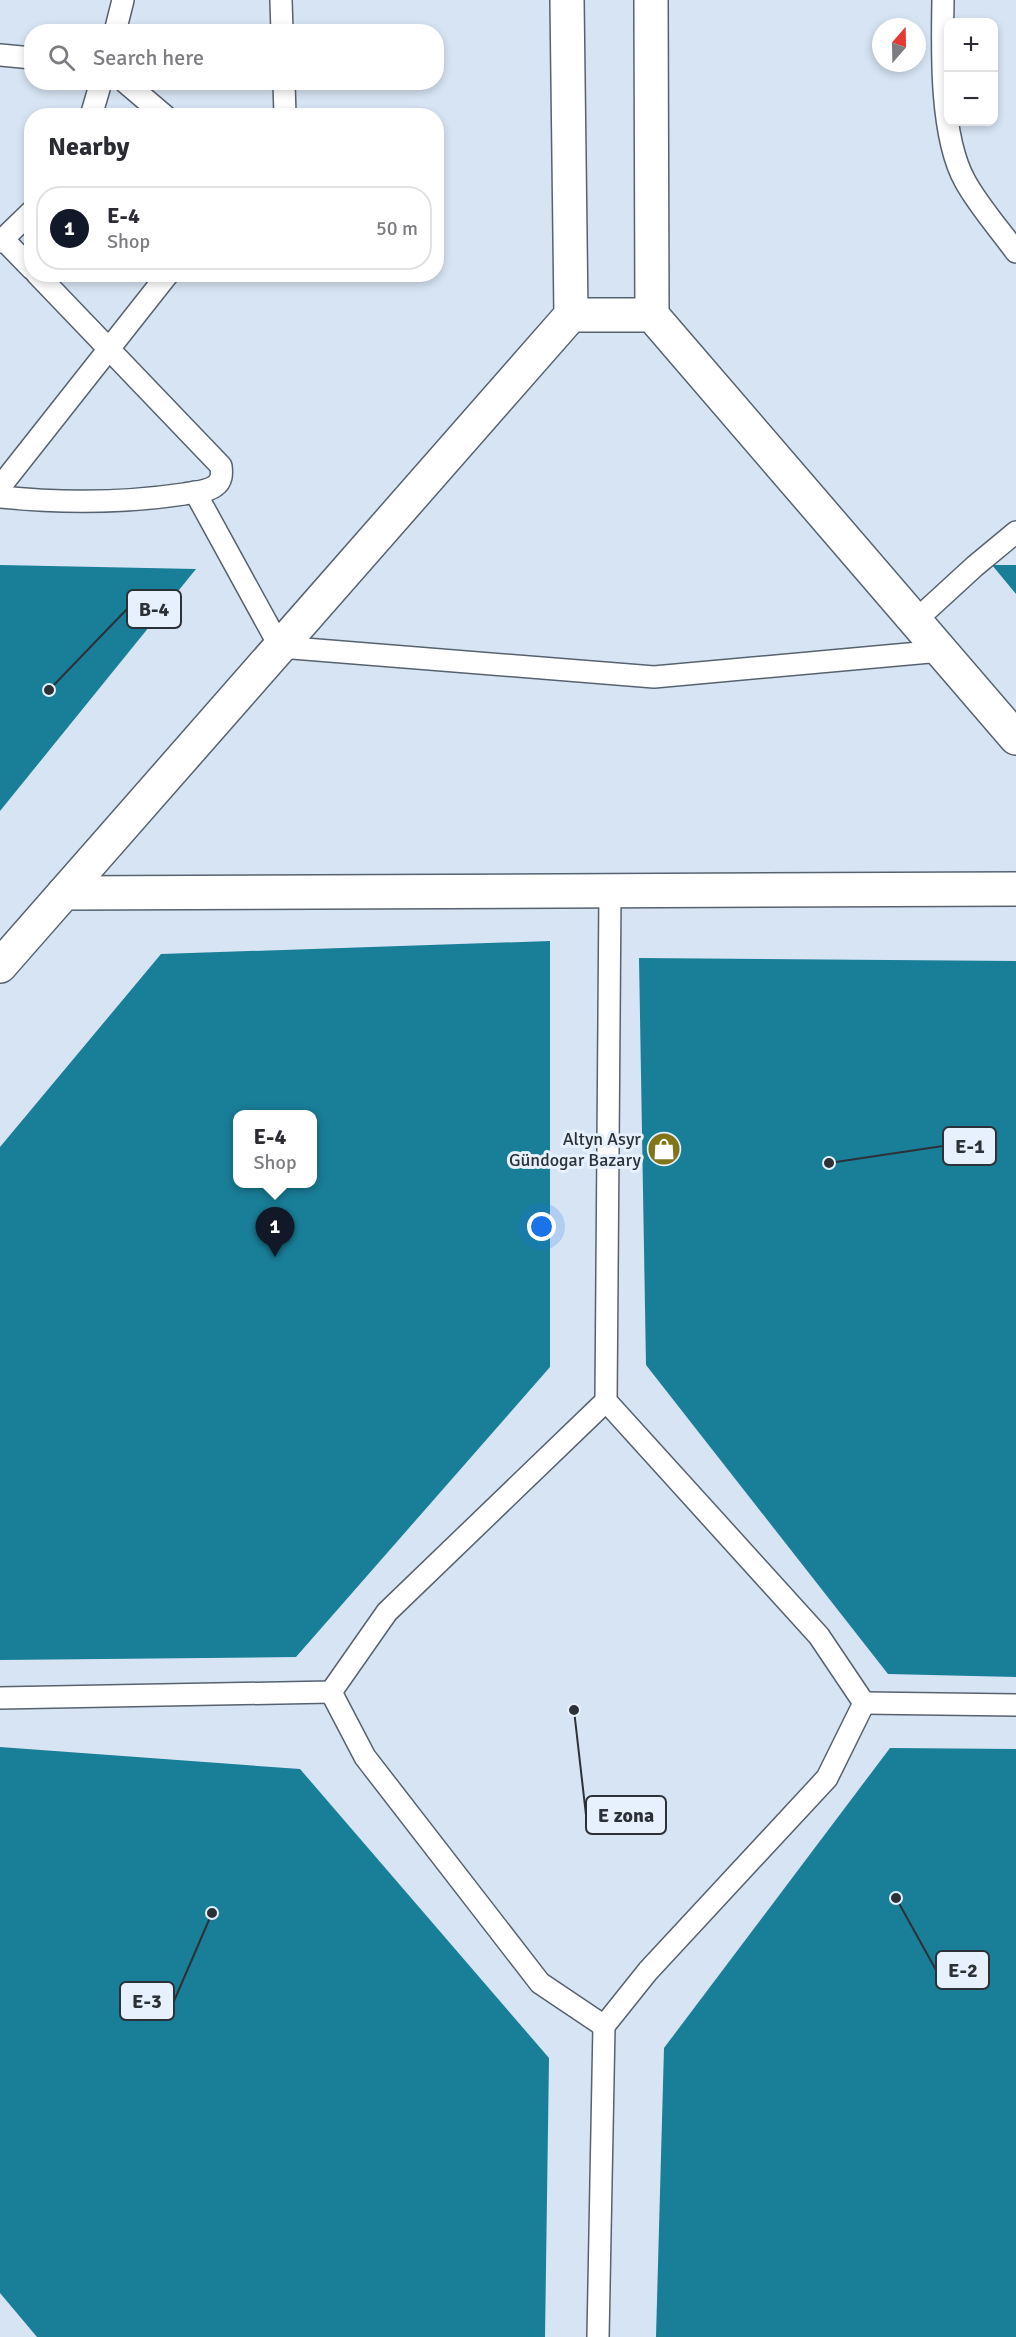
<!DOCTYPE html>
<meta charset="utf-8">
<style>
body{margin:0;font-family:Signika,sans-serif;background:#f2f2f3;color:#2b2b33}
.controls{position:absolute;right:18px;top:18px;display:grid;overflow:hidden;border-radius:12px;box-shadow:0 3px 9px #0003}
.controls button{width:54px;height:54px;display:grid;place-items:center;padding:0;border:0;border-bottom:2px solid #e1e1e2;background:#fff;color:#2b2b33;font:30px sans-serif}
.compass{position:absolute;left:872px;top:18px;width:54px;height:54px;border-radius:50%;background:#fff;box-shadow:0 3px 9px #0003;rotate:20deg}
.you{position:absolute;left:542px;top:1227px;width:21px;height:21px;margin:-15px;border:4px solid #fff;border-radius:50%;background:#1a73e8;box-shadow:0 0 0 9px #1a73e833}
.badge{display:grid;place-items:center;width:39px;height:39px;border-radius:50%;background:#111827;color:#fff;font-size:20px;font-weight:700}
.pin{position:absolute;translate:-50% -50px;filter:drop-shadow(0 2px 3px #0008)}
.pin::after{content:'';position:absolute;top:32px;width:21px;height:18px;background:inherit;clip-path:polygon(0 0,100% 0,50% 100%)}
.popup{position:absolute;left:233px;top:1110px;width:84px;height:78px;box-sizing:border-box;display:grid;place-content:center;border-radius:12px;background:#fff;filter:drop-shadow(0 2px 4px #0005);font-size:20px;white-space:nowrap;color:#7c7c81}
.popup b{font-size:22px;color:#2b2b33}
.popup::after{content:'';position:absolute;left:50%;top:100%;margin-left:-12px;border:12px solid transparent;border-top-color:#fff}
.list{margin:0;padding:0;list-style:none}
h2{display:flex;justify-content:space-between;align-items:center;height:78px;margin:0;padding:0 24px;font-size:26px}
h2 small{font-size:20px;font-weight:400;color:#7c7c81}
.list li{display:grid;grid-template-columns:39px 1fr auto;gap:18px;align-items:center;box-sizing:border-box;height:84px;margin:0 12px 12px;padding:0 12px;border:2px solid #e1e1e2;border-radius:24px}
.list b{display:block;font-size:22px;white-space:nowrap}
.list p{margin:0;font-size:20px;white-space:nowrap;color:#7c7c81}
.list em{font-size:20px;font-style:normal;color:#7c7c81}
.icon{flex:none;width:33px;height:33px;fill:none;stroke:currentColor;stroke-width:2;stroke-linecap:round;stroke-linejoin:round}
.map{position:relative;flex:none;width:1016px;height:2337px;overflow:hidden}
.search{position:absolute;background:#fff;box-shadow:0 3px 9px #0003;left:24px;top:24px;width:420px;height:66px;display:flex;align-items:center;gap:15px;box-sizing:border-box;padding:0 21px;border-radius:24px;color:#7c7c81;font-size:22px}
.panel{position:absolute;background:#fff;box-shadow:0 3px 9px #0003;left:24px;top:108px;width:420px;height:174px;border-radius:24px}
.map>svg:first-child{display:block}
.building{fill:#197e98;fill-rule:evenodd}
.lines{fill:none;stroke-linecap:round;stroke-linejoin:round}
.service-casing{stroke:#57626f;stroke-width:24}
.minor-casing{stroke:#57626f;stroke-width:36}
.service{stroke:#fff;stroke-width:21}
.minor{stroke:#fff;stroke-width:33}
.labels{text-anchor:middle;stroke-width:6;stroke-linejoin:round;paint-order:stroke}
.poi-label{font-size:18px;fill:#2c3137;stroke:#e6f1fd;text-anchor:end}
.leader{fill:none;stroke:#2c3137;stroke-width:2}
.callout-dot{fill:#2c3137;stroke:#e6f1fd;stroke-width:2}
.callout{fill:#e6f1fd;stroke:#2c3137;stroke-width:2}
.callout-label{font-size:20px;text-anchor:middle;font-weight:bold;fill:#2c3137}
</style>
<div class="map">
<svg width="1016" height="2337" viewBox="0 0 1016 2337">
<rect width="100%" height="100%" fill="#d7e4f3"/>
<g class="building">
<polygon points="0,565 196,569 0,811"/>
<polygon points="992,565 1016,565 1016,594"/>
<path d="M550,941V1367L296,1657L0,1660V1147L161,954ZM238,1114H312V1184H238Z"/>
<polygon points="639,958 1016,961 1016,1677 888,1674 646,1365"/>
<polygon points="0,1747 300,1769 549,2058 545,2337 37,2337 0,2293"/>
<polygon points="890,1748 1016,1749 1016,2337 656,2337 664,2048"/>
</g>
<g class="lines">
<defs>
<g id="service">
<polyline points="281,0 282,32"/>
<path d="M943,0C942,51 940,136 965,181C978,205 1000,230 1016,252"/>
<polyline points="115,32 123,0"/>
<polyline points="0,55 32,58"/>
<polyline points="125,82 165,116"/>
<polyline points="284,82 285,116"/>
<polyline points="91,116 101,82"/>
<polyline points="3,239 32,269"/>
<polyline points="0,242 32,211"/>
<polyline points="0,487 168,274"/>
<polyline points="195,492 280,647 654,677 941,651"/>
<path d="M0,497C60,503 124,503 184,494C194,492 207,492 215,486C222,481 222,474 221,466L37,274"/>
<polyline points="915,621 975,566 1016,532"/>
<polyline points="331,1692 365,1757 540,1983 604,2026"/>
<polyline points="0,1698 331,1692 387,1612 606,1401"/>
<polyline points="864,1703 1016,1705"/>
<polyline points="598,2337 604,2026 648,1971 827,1778 864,1703 819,1636 606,1401 610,891"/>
</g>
<g id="minor">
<polyline points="567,0 571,315"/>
<polyline points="651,0 652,315"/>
<polyline points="64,893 1016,889"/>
<polyline points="0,966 571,315 652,315 1016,738"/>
</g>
</defs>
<use href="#service" class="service-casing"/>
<use href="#minor" class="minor-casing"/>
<use href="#service" class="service"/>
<use href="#minor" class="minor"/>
</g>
<defs>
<symbol id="shop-disc" viewBox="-11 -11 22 22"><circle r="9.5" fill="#817518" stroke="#e6f1fd"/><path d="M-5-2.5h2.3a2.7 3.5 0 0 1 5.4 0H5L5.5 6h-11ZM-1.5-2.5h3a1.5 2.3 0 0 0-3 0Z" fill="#fff"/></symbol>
</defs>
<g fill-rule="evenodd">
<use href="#shop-disc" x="645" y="1130" width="38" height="38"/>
</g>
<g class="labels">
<g class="poi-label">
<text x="641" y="1145">Altyn Asyr<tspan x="641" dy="21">Gündogar Bazary</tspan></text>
</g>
</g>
<path class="leader" d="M49 690L127 609M829 1163L943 1146M574 1710L586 1815M896 1898L936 1970M212 1913L174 2001"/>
<g class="callout-dot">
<circle cx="49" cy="690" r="6"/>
<circle cx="829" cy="1163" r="6"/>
<circle cx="574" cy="1710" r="6"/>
<circle cx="896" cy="1898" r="6"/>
<circle cx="212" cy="1913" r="6"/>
</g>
<g class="callout">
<rect x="127" y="590" width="54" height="38" rx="6"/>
<rect x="943" y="1127" width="53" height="38" rx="6"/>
<rect x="586" y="1796" width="80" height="38" rx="6"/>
<rect x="936" y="1951" width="53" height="38" rx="6"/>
<rect x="120" y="1982" width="54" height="38" rx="6"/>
</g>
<g class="callout-label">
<text x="154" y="616">B-4</text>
<text x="970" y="1153">E-1</text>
<text x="626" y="1822">E zona</text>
<text x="963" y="1977">E-2</text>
<text x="147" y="2008">E-3</text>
</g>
</svg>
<div class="controls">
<button>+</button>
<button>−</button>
</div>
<svg class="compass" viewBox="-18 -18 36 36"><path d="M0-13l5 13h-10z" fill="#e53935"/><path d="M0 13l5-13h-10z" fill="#7c7c81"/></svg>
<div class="you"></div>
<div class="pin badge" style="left:275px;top:1257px">1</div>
<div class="popup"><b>E-4</b>Shop</div>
<div class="search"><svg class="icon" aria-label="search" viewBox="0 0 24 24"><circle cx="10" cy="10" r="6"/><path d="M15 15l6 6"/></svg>Search here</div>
<section class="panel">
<h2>Nearby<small></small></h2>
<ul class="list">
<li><span class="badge">1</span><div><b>E-4</b><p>Shop</p></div><em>50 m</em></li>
</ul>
</section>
</div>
